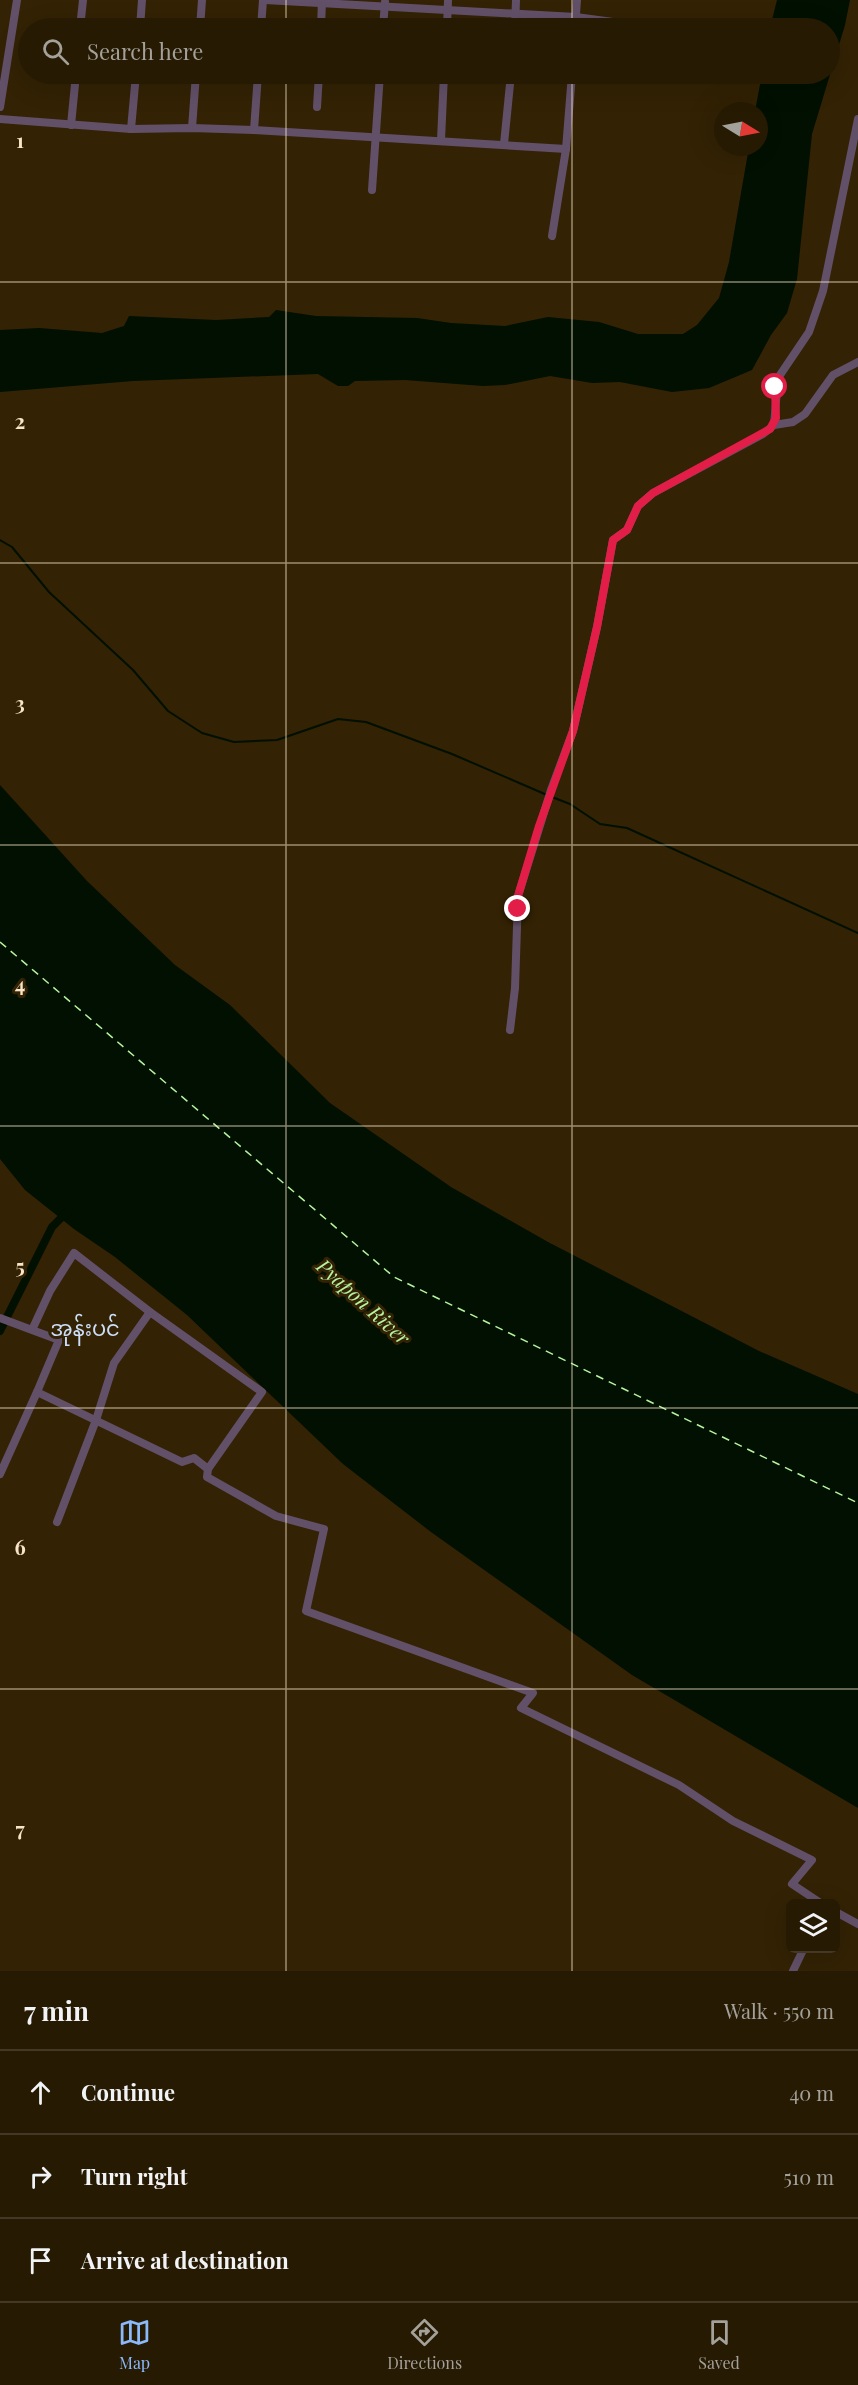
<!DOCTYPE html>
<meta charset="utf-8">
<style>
body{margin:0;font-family:"Playfair Display","Noto Sans Myanmar",serif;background:#322712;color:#f1f3f6}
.controls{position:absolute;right:18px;bottom:18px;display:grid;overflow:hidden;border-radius:9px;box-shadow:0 6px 24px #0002}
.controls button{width:54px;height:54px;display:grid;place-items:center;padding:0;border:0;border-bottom:2px solid #423825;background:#261a03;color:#f1f3f6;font:30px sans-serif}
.compass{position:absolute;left:714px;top:102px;width:54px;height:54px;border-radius:50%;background:#261a03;box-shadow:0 6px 24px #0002;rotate:100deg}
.stop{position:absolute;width:18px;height:18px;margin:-14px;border:4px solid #e11d48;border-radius:50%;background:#fff}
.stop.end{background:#e11d48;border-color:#fff;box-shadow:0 2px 6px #0008}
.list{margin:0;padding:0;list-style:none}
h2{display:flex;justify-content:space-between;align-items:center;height:78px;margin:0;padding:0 24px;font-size:26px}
h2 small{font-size:20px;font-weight:400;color:#a4a19a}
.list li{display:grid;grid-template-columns:39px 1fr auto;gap:18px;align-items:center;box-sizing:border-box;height:84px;padding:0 24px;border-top:2px solid #423825}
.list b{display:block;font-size:22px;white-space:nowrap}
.list em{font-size:20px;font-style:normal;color:#a4a19a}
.icon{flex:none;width:33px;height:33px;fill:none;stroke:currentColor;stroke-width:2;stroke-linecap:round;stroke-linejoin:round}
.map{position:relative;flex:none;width:858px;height:1971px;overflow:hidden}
.search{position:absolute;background:#261a03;box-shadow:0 6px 24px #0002;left:18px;right:18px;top:18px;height:66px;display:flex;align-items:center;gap:15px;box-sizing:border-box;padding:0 21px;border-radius:33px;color:#a4a19a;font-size:22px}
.sheet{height:330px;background:#261a03}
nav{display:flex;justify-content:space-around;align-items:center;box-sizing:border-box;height:84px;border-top:2px solid #423825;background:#261a03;font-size:16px;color:#a4a19a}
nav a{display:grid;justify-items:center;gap:3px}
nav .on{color:#8bbafc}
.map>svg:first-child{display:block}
.water{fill:#011000}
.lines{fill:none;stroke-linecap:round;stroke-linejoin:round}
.stream{stroke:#011000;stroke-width:2}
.canal{stroke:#011000;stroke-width:8}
.ferry{stroke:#b6f49f;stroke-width:1.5;stroke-dasharray:8 6;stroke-linecap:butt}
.minor{stroke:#625068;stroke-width:8}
.route{stroke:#e11d48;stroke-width:8}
.grid{fill:none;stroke:#f8e5c9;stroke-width:1.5;stroke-opacity:0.55}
.labels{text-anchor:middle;stroke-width:6;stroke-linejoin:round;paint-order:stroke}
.water-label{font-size:20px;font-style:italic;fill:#b6f49f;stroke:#332204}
.quarter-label{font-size:21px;fill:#cddef8;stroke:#332204}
.grid-label{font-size:20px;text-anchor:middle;font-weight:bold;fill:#f8e5c9;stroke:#332204;stroke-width:6;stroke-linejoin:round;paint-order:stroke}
</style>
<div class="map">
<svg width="858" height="1971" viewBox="0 0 858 1971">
<rect width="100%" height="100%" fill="#332204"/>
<g class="water">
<polygon points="777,0 850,0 845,25 812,134 797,279 787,313 771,335 752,370 709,388 672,392 620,382 592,383 550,376 505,385 483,386 405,380 355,381 348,386 338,386 318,374 133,381 0,392 0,330 39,328 102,333 124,326 129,316 216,320 269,317 276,310 316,316 417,318 451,323 505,326 548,317 599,322 638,334 683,334 697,325 719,298 729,262 749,147 759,147 759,111 755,111 762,74 830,74 830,28 770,28"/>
<polygon points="0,785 87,881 175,965 230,1005 330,1103 451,1187 548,1242 759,1351 858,1394 858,1808 632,1675 431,1532 343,1464 187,1315 115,1257 74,1229 25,1190 0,1159"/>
</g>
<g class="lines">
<g class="stream">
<polyline points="0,540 12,547 49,592 133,670 168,711 202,733 234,742 277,740 338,719 366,722 452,754 547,795"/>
<polyline points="552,797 570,804 600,824 627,828 858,933"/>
</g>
<polyline class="canal" points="0,1331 52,1227 69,1210"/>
<polyline class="ferry" points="0,942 394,1277 858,1503"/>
<g class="minor">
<polyline points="265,0 576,17 657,28"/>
<polyline points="80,28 83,0"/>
<polyline points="140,28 142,0"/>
<polyline points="200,28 202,0"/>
<polyline points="261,28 263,0"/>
<polyline points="321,28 322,0"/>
<polyline points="383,28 385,2"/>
<polyline points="447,28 448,0"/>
<polyline points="515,28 516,0"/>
<polyline points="575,28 577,0"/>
<polyline points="0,107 17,0"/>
<polyline points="317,107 319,74"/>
<polyline points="0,119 131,129 192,128 254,130 566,149"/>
<polyline points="71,125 76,74"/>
<polyline points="192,128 196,74"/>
<polyline points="131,129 136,74"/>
<polyline points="254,130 258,74"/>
<polyline points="441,140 444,74"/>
<polyline points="504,144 511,74"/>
<polyline points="372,190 380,74"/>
<polyline points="552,236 566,149 572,74"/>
<polyline points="774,425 793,422 805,414 833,375 858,362"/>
<polyline points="510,1030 515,988 518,896 551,790 573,731 597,627 613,540 627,530 638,506 653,493 763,434 774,425 778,378 809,332 823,291 858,119"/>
<polyline points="0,1318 32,1330 50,1291 74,1253 150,1312 262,1392 208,1469 194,1458 182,1462 37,1392 59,1340 32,1330"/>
<polyline points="208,1469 207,1477 276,1516 324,1529 306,1611 533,1693 521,1708 679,1785 733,1821 812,1860 792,1884 822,1904"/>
<polyline points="0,1474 37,1392"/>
<polyline points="57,1522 96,1420 114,1363 150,1312"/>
<polyline points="836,1912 858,1924"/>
<polyline points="793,1971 804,1948"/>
</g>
</g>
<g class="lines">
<polyline class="route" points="518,909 518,896 539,826 573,731 597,627 613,540 627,530 638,506 653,493 770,429 776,418 775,387"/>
</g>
<path class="grid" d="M286,0V28M572,0V28M286,74V1971M572,74V1971M0,282H858M0,563H858M0,845H858M0,1126H858M0,1408H858M0,1689H858"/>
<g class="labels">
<g class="water-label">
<text transform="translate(363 1302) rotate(42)" y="7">Pyapon River</text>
</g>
<g class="quarter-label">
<text x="85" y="1336">အုန်းပင်</text>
</g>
</g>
<g class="grid-label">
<text x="20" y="148">1</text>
<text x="20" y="429">2</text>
<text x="20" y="711">3</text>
<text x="20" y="992">4</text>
<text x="20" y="1274">5</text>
<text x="20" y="1555">6</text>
<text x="20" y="1837">7</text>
</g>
</svg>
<div class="controls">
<button><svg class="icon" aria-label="layers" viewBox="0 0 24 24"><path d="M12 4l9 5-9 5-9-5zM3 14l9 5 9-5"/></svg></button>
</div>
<svg class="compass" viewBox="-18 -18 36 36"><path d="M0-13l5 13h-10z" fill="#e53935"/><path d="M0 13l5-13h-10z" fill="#a4a19a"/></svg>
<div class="stop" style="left:775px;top:387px"></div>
<div class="stop end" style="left:518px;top:909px"></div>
<div class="search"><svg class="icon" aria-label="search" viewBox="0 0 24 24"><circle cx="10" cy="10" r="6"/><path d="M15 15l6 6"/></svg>Search here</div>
</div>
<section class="sheet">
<h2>7 min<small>Walk · 550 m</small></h2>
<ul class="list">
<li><svg class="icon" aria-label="ahead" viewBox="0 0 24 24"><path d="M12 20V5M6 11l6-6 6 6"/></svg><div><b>Continue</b></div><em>40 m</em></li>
<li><svg class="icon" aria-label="right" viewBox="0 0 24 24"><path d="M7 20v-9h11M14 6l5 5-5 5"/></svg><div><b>Turn right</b></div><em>510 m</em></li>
<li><svg class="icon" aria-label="arrive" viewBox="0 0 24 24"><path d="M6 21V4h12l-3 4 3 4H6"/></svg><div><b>Arrive at destination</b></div></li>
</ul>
</section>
<nav>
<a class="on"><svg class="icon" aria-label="map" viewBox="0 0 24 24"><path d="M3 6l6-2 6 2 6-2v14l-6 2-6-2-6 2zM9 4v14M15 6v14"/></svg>Map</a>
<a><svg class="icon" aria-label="directions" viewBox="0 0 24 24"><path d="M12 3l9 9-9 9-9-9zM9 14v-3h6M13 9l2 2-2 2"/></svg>Directions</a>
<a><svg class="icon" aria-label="saved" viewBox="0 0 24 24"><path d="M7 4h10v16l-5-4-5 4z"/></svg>Saved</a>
</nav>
